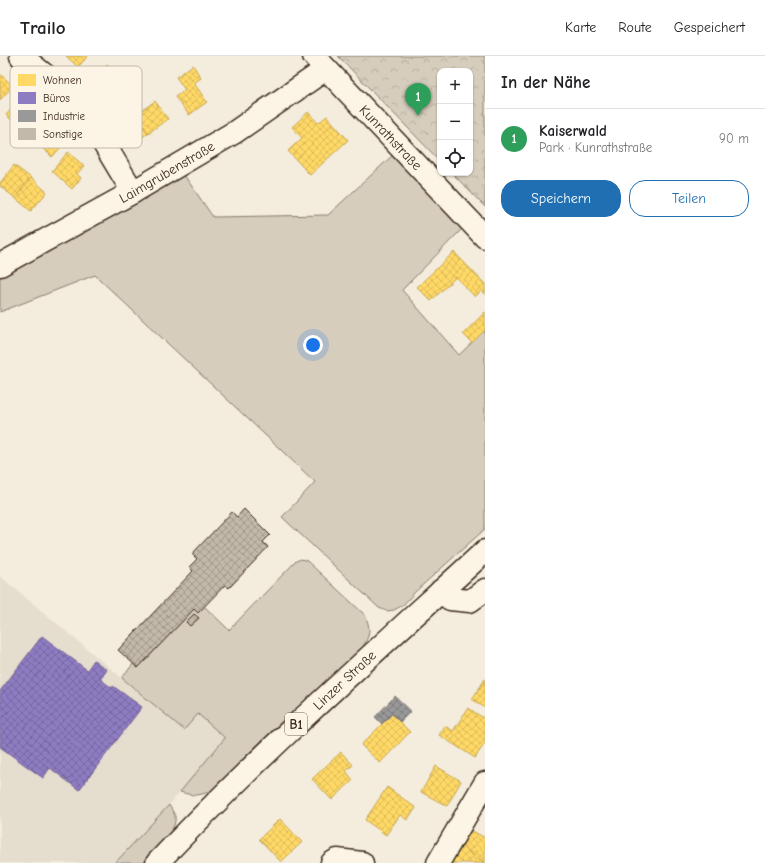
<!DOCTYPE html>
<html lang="de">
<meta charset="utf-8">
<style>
body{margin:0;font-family:"Comic Neue",sans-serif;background:#f6f6f6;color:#202124}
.controls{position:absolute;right:12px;top:12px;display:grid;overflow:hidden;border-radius:8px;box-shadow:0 1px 3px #0004}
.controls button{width:36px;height:36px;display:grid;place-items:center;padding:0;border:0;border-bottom:1px solid #e0e0e0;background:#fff;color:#202124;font:20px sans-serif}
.you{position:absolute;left:313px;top:289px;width:14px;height:14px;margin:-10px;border:3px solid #fff;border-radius:50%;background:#1a73e8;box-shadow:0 0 0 6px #1a73e833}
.badge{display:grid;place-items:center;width:26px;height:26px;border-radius:50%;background:#1f6fb2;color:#fff;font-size:13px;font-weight:700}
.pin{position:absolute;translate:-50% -33px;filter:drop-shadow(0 1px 2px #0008)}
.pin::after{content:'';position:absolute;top:21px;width:14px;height:12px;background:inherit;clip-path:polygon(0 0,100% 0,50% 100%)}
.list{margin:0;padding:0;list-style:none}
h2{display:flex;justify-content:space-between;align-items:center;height:52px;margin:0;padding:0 16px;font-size:17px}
h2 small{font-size:13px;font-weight:400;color:#757577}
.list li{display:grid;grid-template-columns:26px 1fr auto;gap:12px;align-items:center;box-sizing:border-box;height:60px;padding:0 16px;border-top:1px solid #e0e0e0}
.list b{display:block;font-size:15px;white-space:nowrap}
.list p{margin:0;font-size:13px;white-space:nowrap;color:#757577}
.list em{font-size:13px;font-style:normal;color:#757577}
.actions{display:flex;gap:8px;padding:12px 16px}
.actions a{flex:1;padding:9px 0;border:1px solid #1f6fb2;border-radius:16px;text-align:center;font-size:14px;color:#1f6fb2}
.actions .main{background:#1f6fb2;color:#fff}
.icon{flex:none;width:22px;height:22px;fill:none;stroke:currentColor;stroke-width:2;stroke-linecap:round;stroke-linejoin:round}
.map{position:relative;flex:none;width:485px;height:807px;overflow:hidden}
header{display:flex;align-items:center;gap:24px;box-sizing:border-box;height:56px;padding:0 20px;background:#fff;border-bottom:1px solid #e0e0e0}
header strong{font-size:19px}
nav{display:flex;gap:22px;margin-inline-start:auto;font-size:14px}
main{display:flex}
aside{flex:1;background:#fff}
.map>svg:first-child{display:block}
.built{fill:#e5ddce}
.grass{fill:#d6cdbd;stroke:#887c6e}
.park{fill:url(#park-crowns);stroke:#887c6e}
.homes{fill:url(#homes-cross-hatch);stroke:#c4a450}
.offices{fill:url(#offices-cross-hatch);stroke:#756392}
.industry{fill:url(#industry-cross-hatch);stroke:#7d7874}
.building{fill:url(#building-cross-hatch);stroke:#3b2a1e}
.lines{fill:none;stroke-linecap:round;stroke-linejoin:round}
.street-casing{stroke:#3b2a1e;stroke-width:25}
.secondary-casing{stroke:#3b2a1e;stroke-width:25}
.primary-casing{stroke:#3b2a1e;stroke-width:25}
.street{stroke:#fcf5e5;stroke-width:22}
.secondary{stroke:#fcf5e5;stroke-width:22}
.primary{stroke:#fcf5e5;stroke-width:22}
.labels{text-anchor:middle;stroke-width:4;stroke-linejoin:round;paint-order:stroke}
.shield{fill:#fcf5e5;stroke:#75675a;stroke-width:1}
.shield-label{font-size:13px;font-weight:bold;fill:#3b2a1e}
.street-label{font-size:14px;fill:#3b2a1e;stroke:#fcf5e5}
.key{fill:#fcf5e5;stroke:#c2b8a9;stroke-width:1}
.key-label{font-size:11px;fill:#3b2a1e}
</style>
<header>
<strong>Trailo</strong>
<nav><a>Karte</a><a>Route</a><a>Gespeichert</a></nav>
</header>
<main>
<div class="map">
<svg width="485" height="807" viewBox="0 0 485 807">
<defs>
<pattern id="park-crowns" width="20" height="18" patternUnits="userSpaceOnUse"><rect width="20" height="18" fill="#d6cdbd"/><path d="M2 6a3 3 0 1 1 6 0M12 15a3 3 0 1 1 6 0" fill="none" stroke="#b9b0a2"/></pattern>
<pattern id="homes-cross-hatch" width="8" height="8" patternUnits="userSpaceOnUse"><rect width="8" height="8" fill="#ffd966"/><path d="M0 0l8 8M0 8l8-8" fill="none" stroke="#dbba58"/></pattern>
<pattern id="offices-cross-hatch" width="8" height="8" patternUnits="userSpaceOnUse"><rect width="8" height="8" fill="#8e7cc3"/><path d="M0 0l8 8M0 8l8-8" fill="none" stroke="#75669e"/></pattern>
<pattern id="industry-cross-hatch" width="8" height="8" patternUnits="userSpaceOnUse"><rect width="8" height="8" fill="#999"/><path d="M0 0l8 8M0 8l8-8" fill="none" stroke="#7e7d7c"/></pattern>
<pattern id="building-cross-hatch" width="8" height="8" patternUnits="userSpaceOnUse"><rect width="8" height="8" fill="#c3b9aa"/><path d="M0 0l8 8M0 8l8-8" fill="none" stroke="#a0978a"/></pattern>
</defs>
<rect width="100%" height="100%" fill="#f4eddd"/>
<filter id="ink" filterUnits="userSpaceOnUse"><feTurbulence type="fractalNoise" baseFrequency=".025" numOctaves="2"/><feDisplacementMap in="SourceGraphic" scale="8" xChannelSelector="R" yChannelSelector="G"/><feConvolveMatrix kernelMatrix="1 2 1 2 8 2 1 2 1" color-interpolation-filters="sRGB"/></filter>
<g filter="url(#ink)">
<polygon class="built" points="0,520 184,674 198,658 225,682 169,749 115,807 0,807"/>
<g class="grass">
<polygon points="394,98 462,173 402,234 459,299 485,274 485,473 416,535 403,549 394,554 387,555 379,552 282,461 315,426 95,219 0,256 0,217 184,119 213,161 328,159"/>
<path d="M301,503L307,505L365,559C371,573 370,578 363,591L280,668L211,735C199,740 193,740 180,736L225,682L198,658L184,674L122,622L133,608L138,612L194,553L198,557L204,550L229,574L296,505Z"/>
<path d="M169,749C171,752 174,757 175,760C178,775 153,797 144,807H115Z"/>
</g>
<polygon class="park" points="338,0 485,0 485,151 452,117 470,117 470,15 440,15 440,105"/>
<g class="homes">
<polygon points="66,0 88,0 78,11"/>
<polygon points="107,8 124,23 109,40 92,25"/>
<polygon points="193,9 201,22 194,27 207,46 189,59 175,41 185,34 176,21"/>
<polygon points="0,18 13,30 0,44"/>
<polygon points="25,38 43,54 25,75 6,59"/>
<polygon points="155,45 168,63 148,77 136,59"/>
<polygon points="308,56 318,67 327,60 348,84 310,119 288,95 302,82 292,71"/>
<polygon points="136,59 148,77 130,90 117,72"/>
<polygon points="53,67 69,82 52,101 36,86"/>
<polygon points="68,96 84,110 77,118 81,122 72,133 52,115"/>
<polygon points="14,109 31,122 15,142 0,130 0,127"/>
<polygon points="31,122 47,136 31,155 15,142"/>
<polygon points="454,196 485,228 485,239 481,235 475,241 456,221 431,245 417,231"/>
<polygon points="485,256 485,274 472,287 463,278"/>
<polygon points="485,623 485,652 472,643"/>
<polygon points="468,652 485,663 485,687 475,702 439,679 445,670 453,675"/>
<polygon points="392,658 410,676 380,707 361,689"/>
<polygon points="341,696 353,709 346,715 353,724 332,744 312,723"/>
<polygon points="436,710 461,725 447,750 421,736"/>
<polygon points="387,731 416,752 407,764 400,759 386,779 365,764"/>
<polygon points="280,763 302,786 281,806 259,783"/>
<polygon points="471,774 485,782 485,807 462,790"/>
<polygon points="462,790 484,807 449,807"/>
</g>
<polygon class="offices" points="42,580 87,614 94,604 107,614 100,623 112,632 113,630 142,651 79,734 50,712 43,722 0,691 0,635"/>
<polygon class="industry" points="395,640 411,655 400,666 392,658 382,668 375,661"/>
<g class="building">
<polygon points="244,453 270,479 263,486 268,491 229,532 225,529 198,557 194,553 138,612 118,594 193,515 189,511 197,503 192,498 232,456 237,461"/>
<polygon points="194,558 199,562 190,570 186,566"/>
</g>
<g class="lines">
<defs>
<g id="street">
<polyline points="21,0 71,40 85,56 133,136"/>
<path id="s1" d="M0,209L133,136L235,76L326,13"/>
<polyline points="332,807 337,804 362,807"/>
<polyline points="438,807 485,727"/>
</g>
<g id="secondary">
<path id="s2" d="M314,0L485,181"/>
<polyline points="441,535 450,543 470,545 485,534"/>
</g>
<g id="primary">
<path id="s3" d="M157,807C261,697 374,597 485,495"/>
</g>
</defs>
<use href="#street" class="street-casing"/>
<use href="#secondary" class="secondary-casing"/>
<use href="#primary" class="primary-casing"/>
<use href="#street" class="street"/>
<use href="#secondary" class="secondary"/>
<use href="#primary" class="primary"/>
</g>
</g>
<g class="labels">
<rect class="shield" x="285" y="657" width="22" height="22" rx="3"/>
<g class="shield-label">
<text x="296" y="673">B1</text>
</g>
<g class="street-label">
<text dy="5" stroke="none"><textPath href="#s2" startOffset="112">Kunrathstraße</textPath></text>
<text dy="5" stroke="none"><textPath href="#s1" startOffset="191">Laimgrubenstraße</textPath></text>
<text dy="5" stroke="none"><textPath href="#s3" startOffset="262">Linzer Straße</textPath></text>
</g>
</g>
<rect x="10" y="10" width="132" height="82" rx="6" class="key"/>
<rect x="18" y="18" width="18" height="12" fill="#ffd966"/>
<rect x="18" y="36" width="18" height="12" fill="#8e7cc3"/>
<rect x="18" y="54" width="18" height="12" fill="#999"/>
<rect x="18" y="72" width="18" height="12" fill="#c3b9aa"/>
<g class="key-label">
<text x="43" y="28">Wohnen</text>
<text x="43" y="46">Büros</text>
<text x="43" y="64">Industrie</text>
<text x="43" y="82">Sonstige</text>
</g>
</svg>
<div class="controls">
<button>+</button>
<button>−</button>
<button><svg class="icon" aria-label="locate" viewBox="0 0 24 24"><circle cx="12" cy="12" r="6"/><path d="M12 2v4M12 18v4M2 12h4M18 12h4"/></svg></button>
</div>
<div class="you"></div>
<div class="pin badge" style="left:418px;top:60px;background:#2e9e5b">1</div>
</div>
<aside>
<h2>In der Nähe<small></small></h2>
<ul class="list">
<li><span class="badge" style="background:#2e9e5b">1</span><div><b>Kaiserwald</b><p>Park · Kunrathstraße</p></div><em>90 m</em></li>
</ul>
<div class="actions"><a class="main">Speichern</a><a>Teilen</a></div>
</aside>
</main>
